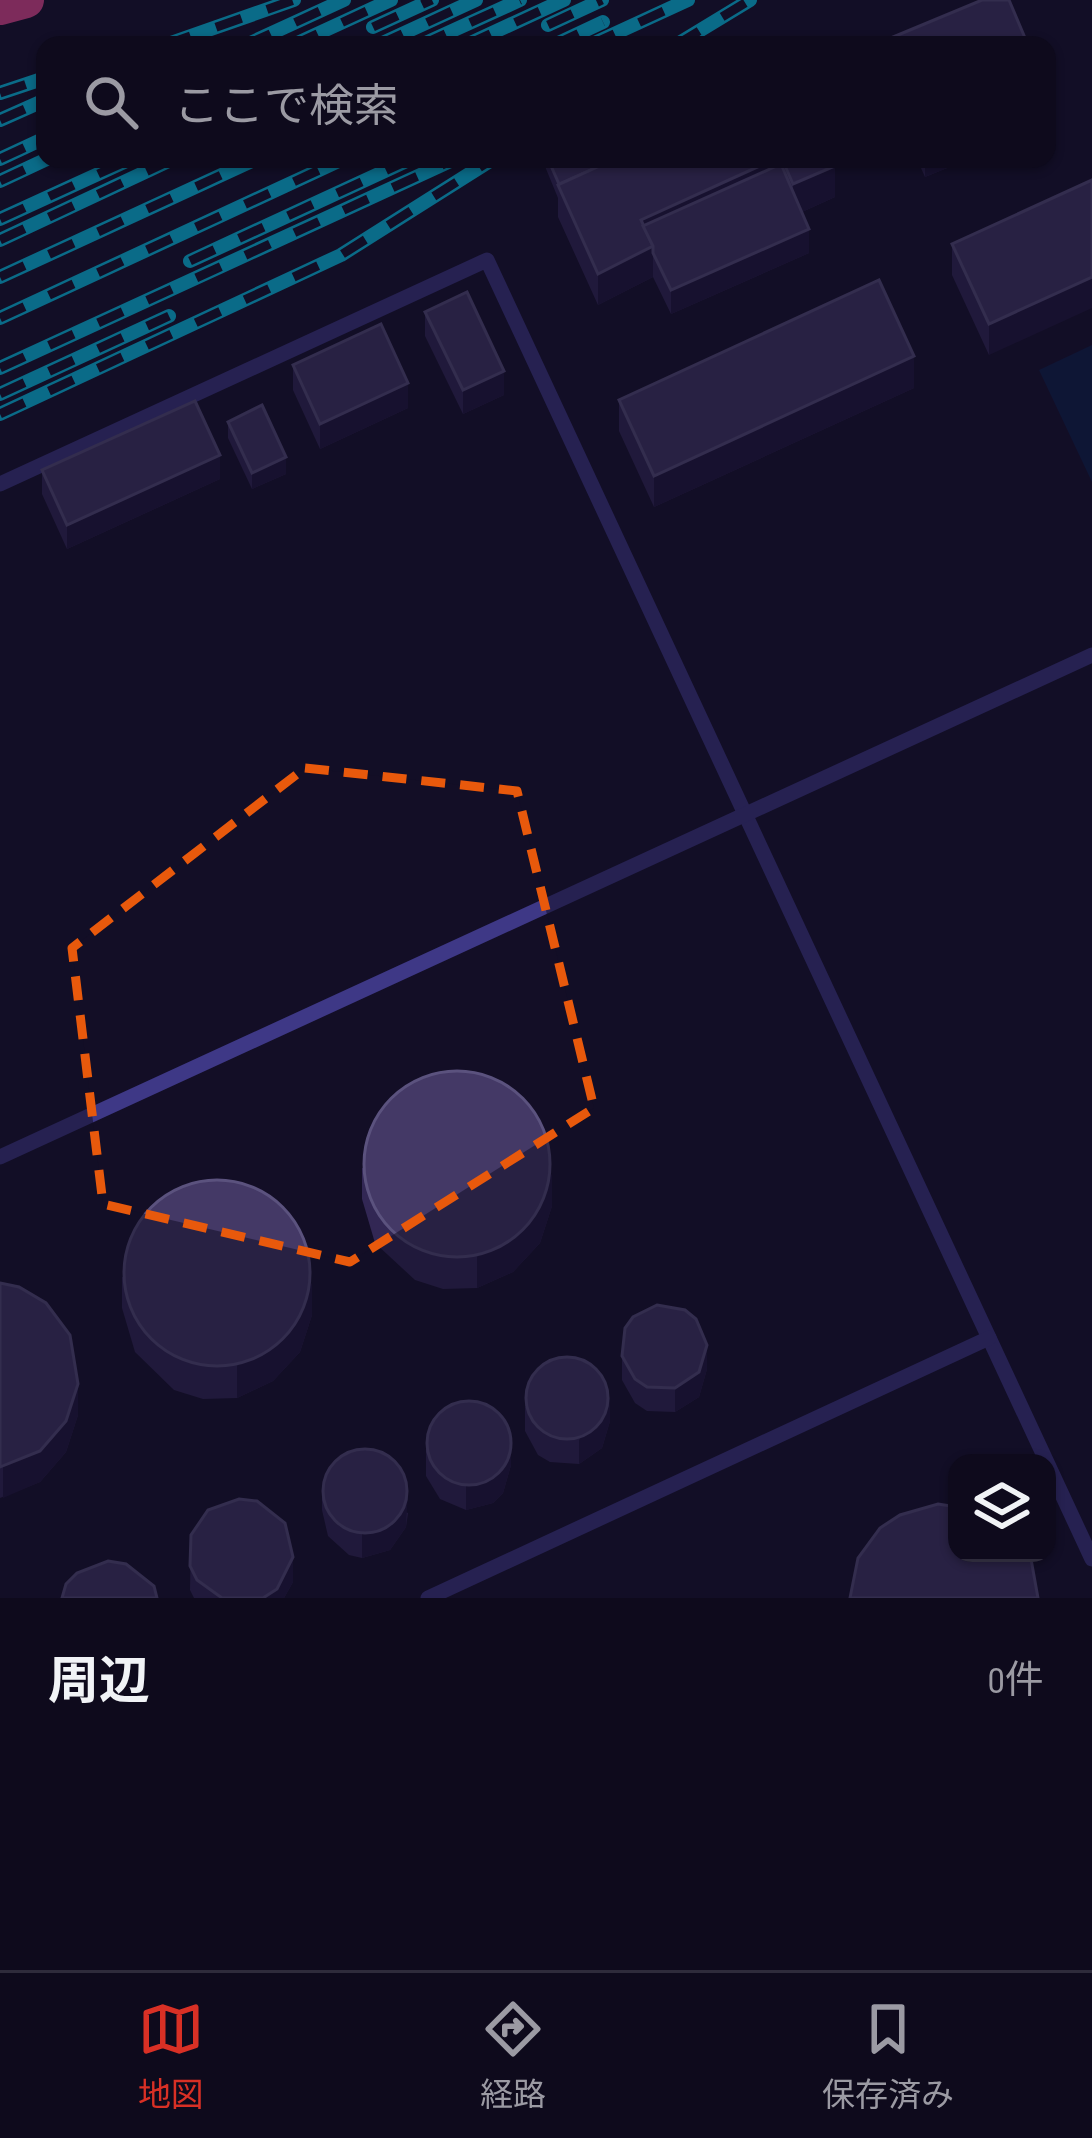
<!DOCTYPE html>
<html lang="ja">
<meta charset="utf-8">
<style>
body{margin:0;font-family:"Sofia Sans Condensed","Noto Sans JP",sans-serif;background:#171325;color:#f1f3f6}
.controls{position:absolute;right:36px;bottom:36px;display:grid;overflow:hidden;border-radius:24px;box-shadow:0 3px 9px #0004}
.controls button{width:108px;height:108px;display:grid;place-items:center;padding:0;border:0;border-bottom:3px solid #2e2b3b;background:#0e0a1c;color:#f1f3f6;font:60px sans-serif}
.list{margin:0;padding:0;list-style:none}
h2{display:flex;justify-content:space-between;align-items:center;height:156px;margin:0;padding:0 48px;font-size:51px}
h2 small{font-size:39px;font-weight:400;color:#9b9aa3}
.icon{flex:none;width:66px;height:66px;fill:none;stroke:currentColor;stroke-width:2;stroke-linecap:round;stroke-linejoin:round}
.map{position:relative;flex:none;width:1092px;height:1598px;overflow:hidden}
.search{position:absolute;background:#0e0a1c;box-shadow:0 3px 9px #0004;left:36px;right:36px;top:36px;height:132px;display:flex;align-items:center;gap:30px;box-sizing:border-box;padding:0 42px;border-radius:24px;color:#9b9aa3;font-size:45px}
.sheet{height:372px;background:#0e0a1c}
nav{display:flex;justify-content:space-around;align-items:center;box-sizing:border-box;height:168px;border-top:3px solid #2e2b3b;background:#0e0a1c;font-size:33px;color:#9b9aa3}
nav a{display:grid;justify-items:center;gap:6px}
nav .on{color:#d93025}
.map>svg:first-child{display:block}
.water{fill:#0b1f48}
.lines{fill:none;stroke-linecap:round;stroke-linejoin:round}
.service{stroke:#3e3886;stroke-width:15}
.motorway{stroke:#ff4e9c;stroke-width:36}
.rail-casing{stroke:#00dbfe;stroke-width:14}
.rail{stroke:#130e26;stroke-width:9;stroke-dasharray:27;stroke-linecap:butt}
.wall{fill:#322754}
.shaded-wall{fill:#1e153a}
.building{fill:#443966;stroke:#5b527e;stroke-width:3}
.marked{fill:none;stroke:#e8590c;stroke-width:9;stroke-dasharray:24 15;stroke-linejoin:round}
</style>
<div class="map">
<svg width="1092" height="1598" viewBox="0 0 1092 1598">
<rect width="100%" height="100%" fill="#130e26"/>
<polygon class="water" points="1092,345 1092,482 1039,370"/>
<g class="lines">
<g class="service">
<polyline points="0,484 487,260 1092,1559"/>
<polyline points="0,1157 1092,655"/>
<polyline points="428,1598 989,1338"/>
</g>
<polyline class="motorway" points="0,7 26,0"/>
<defs>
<g id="rail">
<polyline points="548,25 602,0"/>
<polyline points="373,27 432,0"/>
<polyline points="165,45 294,0"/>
<polyline points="246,45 344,0"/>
<polyline points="293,45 391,0"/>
<polyline points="378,45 476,0"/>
<polyline points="421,45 520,0"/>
<polyline points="466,45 564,0"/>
<polyline points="554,45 603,22"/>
<polyline points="590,45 688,0"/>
<polyline points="676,45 750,0"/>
<polyline points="0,93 45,78"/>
<polyline points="0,120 45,100"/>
<polyline points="0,159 45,138"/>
<polyline points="0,181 47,159"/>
<polyline points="0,219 131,159"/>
<polyline points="0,240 173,159"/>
<polyline points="190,261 411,159"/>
<polyline points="0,277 256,159"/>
<polyline points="0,318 343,159"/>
<polyline points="0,368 455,159"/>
<polyline points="0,394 169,316"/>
<polyline points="0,414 341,255 493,159"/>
</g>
</defs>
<use href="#rail" class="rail-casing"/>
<use href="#rail" class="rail"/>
</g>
<g class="wall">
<polygon points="542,159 832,159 835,197 802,212 809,253 671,314 653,277 598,305 558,217 558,198"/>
<polygon points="917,159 969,159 925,177"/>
<polygon points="1092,180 989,355 952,275 952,244"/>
<polygon points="425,312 504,395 463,414 425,336"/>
<polygon points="293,365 408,408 320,449 293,390"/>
<polygon points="914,388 654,507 619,431 619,400"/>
<polygon points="228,422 286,474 252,489 228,438"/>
<polygon points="42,470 220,479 67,549 42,494"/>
<polygon points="362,1168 552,1206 540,1243 513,1272 477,1288 443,1289 415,1280 375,1243 362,1199"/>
<polygon points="122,1277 312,1315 300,1352 273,1381 237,1398 203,1399 174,1390 135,1352 122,1308"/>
<polygon points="0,1283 78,1415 66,1452 40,1482 0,1498"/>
<polygon points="622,1356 707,1369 699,1397 675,1412 647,1411 635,1403 622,1380"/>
<polygon points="525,1407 610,1421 602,1448 579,1464 550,1462 538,1455 525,1431"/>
<polygon points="426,1438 511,1465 503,1493 493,1503 466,1510 440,1499 426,1476"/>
<polygon points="322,1485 408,1513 406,1527 390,1550 362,1558 349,1555 328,1536 322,1510"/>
<polygon points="191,1535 293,1582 284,1598 194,1598 190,1590"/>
</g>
<g class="shaded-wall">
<polygon points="775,159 781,159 781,188 653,246 653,277 598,305 598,274 641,220"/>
<polygon points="925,159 969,159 925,177"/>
<polygon points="835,166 835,197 793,216 793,184"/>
<polygon points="809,229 809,253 671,314 671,290"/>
<polygon points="1092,277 1092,308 989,355 989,324"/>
<polygon points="914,356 914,388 654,507 654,476"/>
<polygon points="504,371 504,395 463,414 463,390"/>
<polygon points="408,383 408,408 320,449 320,424"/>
<polygon points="220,455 220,479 67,549 67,525"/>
<polygon points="286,457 286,474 252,489 252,473"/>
<polygon points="552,1174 552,1206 540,1243 513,1272 477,1288 477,1257"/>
<polygon points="312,1283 312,1315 300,1352 273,1381 237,1398 237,1366"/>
<polygon points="707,1345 707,1369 699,1397 675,1412 675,1388"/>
<polygon points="78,1384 78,1415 66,1452 40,1482 3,1498 3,1467"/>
<polygon points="610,1397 610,1421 602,1448 579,1464 579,1440"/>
<polygon points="511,1441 511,1465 503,1493 493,1503 466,1510 466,1486"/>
<polygon points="408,1489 406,1527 390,1550 362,1558 362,1534"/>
<polygon points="293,1557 293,1582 284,1598 263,1598"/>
</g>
<g class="building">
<polygon points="982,0 1009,0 1028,45 883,45 881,42"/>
<polygon points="548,159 615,159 559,184"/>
<polygon points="615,159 775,159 641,220 653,246 598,274 558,185"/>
<polygon points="782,159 832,159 835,166 793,184"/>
<polygon points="781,164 809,229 671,290 653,253 653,246 643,226"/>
<polygon points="1092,180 1092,277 989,324 952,244"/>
<polygon points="879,280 914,356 654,476 619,400"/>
<polygon points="467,292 504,371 463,390 425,312"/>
<polygon points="381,324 408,383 320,424 293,365"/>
<polygon points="195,401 220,455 67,525 42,470"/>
<polygon points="262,405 286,457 252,473 228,422"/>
<circle cx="457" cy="1164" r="93"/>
<circle cx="217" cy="1273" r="93"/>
<polygon points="0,1283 19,1287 46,1303 70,1335 78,1384 66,1421 40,1451 0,1467"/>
<polygon points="657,1305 685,1310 696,1319 707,1345 699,1372 675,1388 647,1387 635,1379 622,1356 625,1328 633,1317"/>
<circle cx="567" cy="1398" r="41"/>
<circle cx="469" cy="1443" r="42"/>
<circle cx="365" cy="1491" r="42"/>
<polygon points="239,1499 257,1501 285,1523 293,1557 277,1589 263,1598 222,1598 197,1580 190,1566 191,1535 208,1510"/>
<polygon points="938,1504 957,1507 957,1553 1027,1553 1031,1559 1038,1598 850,1598 858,1558 880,1528 900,1515"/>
<polygon points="108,1561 126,1564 154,1586 157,1598 62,1598 66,1584 77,1573"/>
</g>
<path d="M0 0H1092V1598H0ZM305,768L517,791L594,1108L350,1262L103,1204L72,948Z" fill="#130e26" fill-opacity=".55" fill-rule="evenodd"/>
<path class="marked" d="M305,768L517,791L594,1108L350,1262L103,1204L72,948Z"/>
</svg>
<div class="controls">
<button><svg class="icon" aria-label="layers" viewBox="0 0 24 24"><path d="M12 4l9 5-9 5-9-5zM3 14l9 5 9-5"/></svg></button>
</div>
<div class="search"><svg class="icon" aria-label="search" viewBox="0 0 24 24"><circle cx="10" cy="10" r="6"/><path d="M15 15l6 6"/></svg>ここで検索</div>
</div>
<section class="sheet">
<h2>周辺<small>0件</small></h2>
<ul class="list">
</ul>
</section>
<nav>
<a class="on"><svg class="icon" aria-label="map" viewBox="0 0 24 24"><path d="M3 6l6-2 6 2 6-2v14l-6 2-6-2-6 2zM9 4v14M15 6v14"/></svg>地図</a>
<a><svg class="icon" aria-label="directions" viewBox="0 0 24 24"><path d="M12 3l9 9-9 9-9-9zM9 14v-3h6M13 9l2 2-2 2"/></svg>経路</a>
<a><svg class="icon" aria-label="saved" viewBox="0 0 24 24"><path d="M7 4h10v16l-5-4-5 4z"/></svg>保存済み</a>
</nav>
